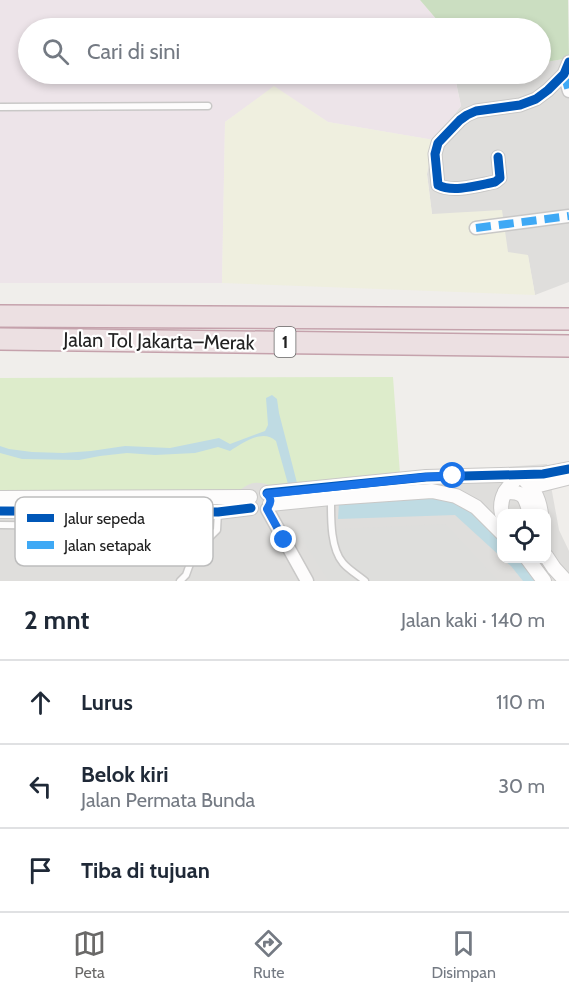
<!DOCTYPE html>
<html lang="id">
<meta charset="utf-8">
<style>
body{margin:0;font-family:Cabin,sans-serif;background:#f6f6f7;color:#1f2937}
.controls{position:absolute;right:18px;bottom:18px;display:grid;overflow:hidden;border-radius:12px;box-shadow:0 3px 9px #0003}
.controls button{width:54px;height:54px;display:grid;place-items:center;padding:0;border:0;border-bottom:2px solid #e0e1e3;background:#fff;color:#1f2937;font:30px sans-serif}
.stop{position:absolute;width:18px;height:18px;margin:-14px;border:4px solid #1a73e8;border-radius:50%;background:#fff}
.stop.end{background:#1a73e8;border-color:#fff;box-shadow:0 2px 6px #0008}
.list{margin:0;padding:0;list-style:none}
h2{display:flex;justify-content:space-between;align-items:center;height:78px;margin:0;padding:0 24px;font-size:26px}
h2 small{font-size:20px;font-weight:400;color:#747a83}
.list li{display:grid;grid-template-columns:39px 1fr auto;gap:18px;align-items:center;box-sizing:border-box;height:84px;padding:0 24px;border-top:2px solid #e0e1e3}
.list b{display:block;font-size:22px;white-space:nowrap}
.list p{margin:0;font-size:20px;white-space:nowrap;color:#747a83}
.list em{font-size:20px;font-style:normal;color:#747a83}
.icon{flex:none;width:33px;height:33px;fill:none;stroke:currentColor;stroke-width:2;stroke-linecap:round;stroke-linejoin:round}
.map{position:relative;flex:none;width:569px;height:581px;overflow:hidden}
.search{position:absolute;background:#fff;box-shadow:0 3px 9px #0003;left:18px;right:18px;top:18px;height:66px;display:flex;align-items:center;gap:15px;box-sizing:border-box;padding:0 21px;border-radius:33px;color:#747a83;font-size:22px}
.sheet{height:330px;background:#fff}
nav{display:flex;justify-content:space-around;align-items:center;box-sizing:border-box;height:84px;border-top:2px solid #e0e1e3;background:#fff;font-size:16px;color:#747a83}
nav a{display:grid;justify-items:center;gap:3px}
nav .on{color:#6a6968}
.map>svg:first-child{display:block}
.residential{fill:#dfdedc;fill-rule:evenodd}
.industrial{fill:#ede4e9}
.religious{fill:#dededc}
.farmland{fill:#efefdf}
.grass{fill:#ddeccb}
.forest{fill:#cbdec1}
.water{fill:#bfdbe3}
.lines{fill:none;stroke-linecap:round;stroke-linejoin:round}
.service-casing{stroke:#c9c8c7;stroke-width:9}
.minor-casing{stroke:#c9c8c7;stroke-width:15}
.tertiary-casing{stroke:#c9c8c7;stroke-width:16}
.motorway-casing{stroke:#c5a2ac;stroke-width:24}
.service{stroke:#fdfcfc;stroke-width:6}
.minor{stroke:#fdfcfc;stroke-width:12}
.tertiary{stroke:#fdfcfc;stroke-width:14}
.motorway{stroke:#ece0e2;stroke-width:21}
.quiet{stroke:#3fa9f5;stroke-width:8;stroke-dasharray:15 8;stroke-linecap:butt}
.cycleway-casing{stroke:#fff;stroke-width:13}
.cycleway{stroke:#0057b8;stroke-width:9}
.route{stroke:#1a73e8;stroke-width:8}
.labels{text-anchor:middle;stroke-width:4.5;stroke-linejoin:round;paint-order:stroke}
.shield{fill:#fff;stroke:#646464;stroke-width:1.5}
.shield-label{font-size:18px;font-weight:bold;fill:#222}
.street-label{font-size:20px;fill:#222;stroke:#fff}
.key{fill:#fff;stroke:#bdbdbd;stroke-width:1.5}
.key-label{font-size:16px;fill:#222}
</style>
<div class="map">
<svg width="569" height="581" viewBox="0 0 569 581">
<rect width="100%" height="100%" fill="#f0eeeb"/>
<g class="residential">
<polygon points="569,58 569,282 535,295 528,256 508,253 432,214 427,174 434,140 461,106 455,77 474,74 540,74 541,63"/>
<path d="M0,380L350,478L547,464L559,530L569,551V581H0ZM502,514H546V558H502Z"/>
</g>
<polygon class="industrial" points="0,0 420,0 444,28 28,28 28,74 454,74 461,106 434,140 328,122 274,87 225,122 222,283 0,283"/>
<polygon class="religious" points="445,524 498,581 329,581 297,531"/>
<polygon class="farmland" points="274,86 328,122 434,140 427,174 432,214 502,210 508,252 528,255 535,295 222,283 225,122"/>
<path class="grass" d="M393,377L400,474L269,485C257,481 250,482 240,490H0V378Z"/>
<polygon class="forest" points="420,0 568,0 569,58 541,63 540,28 444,28"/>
<g class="water">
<path d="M272,395L277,399L279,413L297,483L288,484L276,441C263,428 243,443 230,451L218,447L195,453L155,455L127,453L100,456L79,460L22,459L0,453V446L9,449L32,452L63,453L91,451L125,446L170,448L219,438L230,444L265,431L268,425L266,398Z"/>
<polygon points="434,496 474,509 501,537 501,557 455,515 338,519 339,503"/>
<polygon points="503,559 523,559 542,581 523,581 511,566"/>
</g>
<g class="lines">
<defs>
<g id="service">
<polyline points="0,107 208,106"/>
<path d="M331,498C331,517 330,548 343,563C349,570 358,575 365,581"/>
<path d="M0,525L178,527C188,528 194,530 199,539"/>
<polyline points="180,581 186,575 199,539 211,536 217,530 218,512"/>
</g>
<g id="minor">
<polyline points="564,74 569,91"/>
<path d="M498,157L500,178L495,182C479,185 453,193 438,185L435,154L438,143L460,120L467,115L476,111L520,105L536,99L548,90L564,74L569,62"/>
<polyline points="476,228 569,216"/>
<polyline points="267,509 307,581"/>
</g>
<g id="tertiary">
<path d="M520,475C532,486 539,497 541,514"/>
<polyline points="531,487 567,478"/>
<path d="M505,492C524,492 525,495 530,514"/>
<polyline points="267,493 426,477 543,474 569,469"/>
<polyline points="0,498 250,497"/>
<polyline points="270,504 331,498 432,491 456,496 476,507 502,533"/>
<polyline points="0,511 218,512 251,508"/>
<path d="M502,514C498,497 508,486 520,475"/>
<polyline points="546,556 554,568 566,581"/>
<polyline points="527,558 544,581"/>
</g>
<g id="motorway">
<polyline points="0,316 569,319"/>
<polyline points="0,339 569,346"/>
</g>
</defs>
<use href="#service" class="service-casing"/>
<use href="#minor" class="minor-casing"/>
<use href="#tertiary" class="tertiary-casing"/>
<use href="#motorway" class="motorway-casing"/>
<use href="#service" class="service"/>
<use href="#minor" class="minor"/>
<use href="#tertiary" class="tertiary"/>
<use href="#motorway" class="motorway"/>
<g class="quiet">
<polyline points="564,74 569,91"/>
<polyline points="476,228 569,216"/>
</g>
<defs>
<g id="cycleway">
<path d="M498,157L500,178L495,182C479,185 453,193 438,185L435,154L438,143L460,120L467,115L476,111L520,105L536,99L548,90L564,74L569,62"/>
<polyline points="267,493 426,477 543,474 569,469"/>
<polyline points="0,511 218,512 251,508"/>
</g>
</defs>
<use href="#cycleway" class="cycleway-casing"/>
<use href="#cycleway" class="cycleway"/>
</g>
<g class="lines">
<path class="route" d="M284,540L267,509C271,503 272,499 267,494L426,477L453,476"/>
</g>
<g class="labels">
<rect class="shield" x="274.5" y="327" width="21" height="30" rx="4.5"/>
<g class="shield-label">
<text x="285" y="348">1</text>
</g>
<g class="street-label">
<text transform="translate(159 341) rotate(1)" y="7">Jalan Tol Jakarta–Merak</text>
</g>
</g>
<rect x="15" y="497" width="198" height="69" rx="9" class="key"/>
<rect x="27" y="514" width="27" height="8" fill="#0057b8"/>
<rect x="27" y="541" width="27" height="8" fill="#3fa9f5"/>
<g class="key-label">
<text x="64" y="524">Jalur sepeda</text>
<text x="64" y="551">Jalan setapak</text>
</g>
</svg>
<div class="controls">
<button><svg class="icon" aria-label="locate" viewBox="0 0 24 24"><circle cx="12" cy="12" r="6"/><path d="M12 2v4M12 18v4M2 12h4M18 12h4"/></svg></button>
</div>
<div class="stop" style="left:453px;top:476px"></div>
<div class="stop end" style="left:284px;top:540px"></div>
<div class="search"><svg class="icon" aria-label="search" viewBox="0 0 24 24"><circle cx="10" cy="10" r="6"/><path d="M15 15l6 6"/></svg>Cari di sini</div>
</div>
<section class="sheet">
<h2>2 mnt<small>Jalan kaki · 140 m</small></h2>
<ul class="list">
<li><svg class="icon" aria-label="ahead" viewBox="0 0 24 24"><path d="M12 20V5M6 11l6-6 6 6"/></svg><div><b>Lurus</b></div><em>110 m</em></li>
<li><svg class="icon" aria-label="left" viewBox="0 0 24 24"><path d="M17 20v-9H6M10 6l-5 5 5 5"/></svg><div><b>Belok kiri</b><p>Jalan Permata Bunda</p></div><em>30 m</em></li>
<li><svg class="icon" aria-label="arrive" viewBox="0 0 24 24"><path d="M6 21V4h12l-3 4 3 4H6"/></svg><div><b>Tiba di tujuan</b></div></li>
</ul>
</section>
<nav>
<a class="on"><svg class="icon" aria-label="map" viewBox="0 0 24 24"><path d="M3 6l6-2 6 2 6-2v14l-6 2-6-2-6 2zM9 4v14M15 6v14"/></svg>Peta</a>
<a><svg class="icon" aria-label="directions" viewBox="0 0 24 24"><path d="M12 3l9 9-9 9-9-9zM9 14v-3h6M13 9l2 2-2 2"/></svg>Rute</a>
<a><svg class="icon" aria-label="saved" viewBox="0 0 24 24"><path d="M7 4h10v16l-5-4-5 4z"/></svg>Disimpan</a>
</nav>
